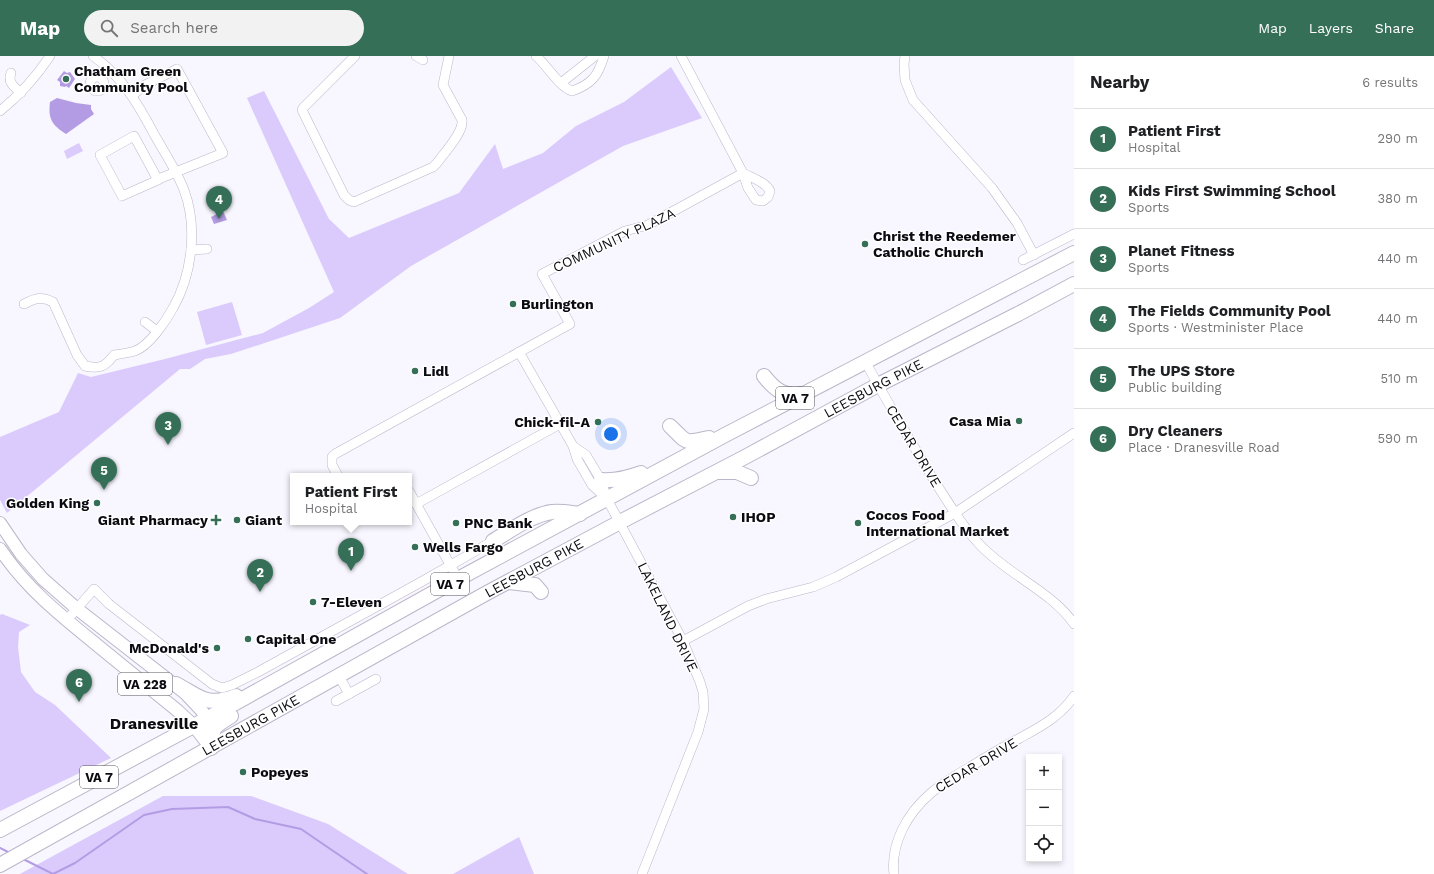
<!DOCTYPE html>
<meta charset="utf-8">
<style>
body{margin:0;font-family:"Work Sans",sans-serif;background:#f2f2f2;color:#202124}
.controls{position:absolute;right:12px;bottom:12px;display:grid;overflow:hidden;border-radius:0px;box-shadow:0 2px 6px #0003}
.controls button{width:36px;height:36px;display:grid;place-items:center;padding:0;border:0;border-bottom:1px solid #e0e0e0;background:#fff;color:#202124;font:20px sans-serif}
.you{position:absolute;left:611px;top:378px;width:14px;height:14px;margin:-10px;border:3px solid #fff;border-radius:50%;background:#1a73e8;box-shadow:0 0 0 6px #1a73e833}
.badge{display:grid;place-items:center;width:26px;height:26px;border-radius:50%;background:#366f57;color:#fff;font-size:13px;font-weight:700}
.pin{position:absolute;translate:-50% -33px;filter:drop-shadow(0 1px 2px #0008)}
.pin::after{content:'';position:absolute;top:21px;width:14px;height:12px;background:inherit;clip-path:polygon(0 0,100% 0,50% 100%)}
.popup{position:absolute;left:290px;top:417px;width:122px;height:52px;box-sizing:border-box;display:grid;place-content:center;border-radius:0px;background:#fff;filter:drop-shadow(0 1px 3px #0005);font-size:13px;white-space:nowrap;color:#757577}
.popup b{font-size:15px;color:#202124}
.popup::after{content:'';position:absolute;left:50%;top:100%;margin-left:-8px;border:8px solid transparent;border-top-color:#fff}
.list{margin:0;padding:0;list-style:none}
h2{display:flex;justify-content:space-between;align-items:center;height:52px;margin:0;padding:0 16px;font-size:17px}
h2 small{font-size:13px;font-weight:400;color:#757577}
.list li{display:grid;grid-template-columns:26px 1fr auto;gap:12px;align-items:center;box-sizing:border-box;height:60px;padding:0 16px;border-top:1px solid #e0e0e0}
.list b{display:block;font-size:15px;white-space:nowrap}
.list p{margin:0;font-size:13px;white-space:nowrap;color:#757577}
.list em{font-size:13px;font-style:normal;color:#757577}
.icon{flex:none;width:22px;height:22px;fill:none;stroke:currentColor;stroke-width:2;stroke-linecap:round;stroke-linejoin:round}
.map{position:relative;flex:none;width:1074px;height:818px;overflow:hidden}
header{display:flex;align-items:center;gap:24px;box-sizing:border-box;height:56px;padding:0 20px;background:#366f57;color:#fff}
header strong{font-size:19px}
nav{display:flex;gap:22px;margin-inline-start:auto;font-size:14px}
.search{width:280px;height:36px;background:#f2f2f2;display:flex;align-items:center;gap:10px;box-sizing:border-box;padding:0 14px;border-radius:22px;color:#757577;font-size:15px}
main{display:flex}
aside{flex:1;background:#fff}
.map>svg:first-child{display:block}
.green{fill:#dacbfc}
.water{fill:#b49ce4}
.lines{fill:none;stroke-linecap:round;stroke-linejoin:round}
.stream{stroke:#b49ce4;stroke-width:2}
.minor-casing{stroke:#bcb6ca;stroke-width:10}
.major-casing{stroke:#bcb6ca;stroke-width:14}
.highway-casing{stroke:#bcb6ca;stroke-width:16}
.minor{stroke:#fff;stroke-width:9}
.major{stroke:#fff;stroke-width:12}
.highway{stroke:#fff;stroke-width:14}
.poi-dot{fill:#366f57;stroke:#fff;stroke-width:1.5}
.labels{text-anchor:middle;stroke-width:3;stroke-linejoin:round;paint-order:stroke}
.shield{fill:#fff;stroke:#565459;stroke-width:1}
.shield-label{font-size:13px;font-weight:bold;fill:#0d0b12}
.poi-label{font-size:14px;font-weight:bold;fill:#0d0b12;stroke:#fff;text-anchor:start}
.street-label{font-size:14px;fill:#0d0b12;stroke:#fff}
.quarter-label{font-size:16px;font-weight:bold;fill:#0d0b12;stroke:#fff}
</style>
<header>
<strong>Map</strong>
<div class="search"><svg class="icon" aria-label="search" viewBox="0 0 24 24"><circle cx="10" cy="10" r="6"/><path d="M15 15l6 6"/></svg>Search here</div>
<nav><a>Map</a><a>Layers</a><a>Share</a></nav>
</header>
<main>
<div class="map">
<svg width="1074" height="818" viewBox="0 0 1074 818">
<rect width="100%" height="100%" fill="#f8f6fe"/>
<g class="green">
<polygon points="671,11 702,62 623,90 411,210 340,262 231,298 205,303 190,313 180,313 7,457 0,444 0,381 59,356 78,317 91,321 165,303 263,277 309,252 334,236 247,42 264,35 329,163 349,182 459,137 495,88 503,113 543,97 576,70 624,46"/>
<polygon points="79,87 83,95 67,103 64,95"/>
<polygon points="232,246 242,279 206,289 197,256"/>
<polygon points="2,558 30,569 19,576 18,591 21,616 35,636 55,649 111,702 0,755 0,559"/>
<polygon points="163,740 251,740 328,768 408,818 20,818"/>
<polygon points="519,781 534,818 453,818"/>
</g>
<g class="water">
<polygon points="64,15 67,17 70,16 75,23 69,32 66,30 65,31 60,30 60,26 57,24"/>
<path d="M57,42L76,47L91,49V53L94,58L66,78C52,69 48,63 50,46Z"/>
<polygon points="223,155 227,164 214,168 211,161"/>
</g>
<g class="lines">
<g class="stream">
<polyline points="0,792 10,797"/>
<polyline points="23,803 53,818 75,807 144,759 172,753 228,751 255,763 301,773 367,818"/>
</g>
<defs>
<g id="minor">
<path d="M355,0L304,51L302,54L344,139L349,144L354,146L433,111L437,107C444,97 464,76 462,64L443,29L449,0"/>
<polyline points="416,0 423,4"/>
<path d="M536,0C547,9 559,31 572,35C592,28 598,20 604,0"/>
<polyline points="905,0 904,8 905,24 913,44 992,132 1017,167 1034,199"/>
<path d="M11,17C7,27 15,31 21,37"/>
<circle cx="97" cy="28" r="7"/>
<polyline points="561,27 595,0"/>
<polyline points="133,39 145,29 177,13 223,97 161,122 158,124 122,140 100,99 134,80 158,124"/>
<path d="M0,55C20,39 36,21 50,0"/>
<path d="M743,117C752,122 766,126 770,135L768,141L763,145L756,144L748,132Z"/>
<polyline points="191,194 207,193"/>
<polyline points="1023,204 1074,178"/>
<path d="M24,248C35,242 42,240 53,246L77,299L85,310C100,313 105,311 114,299C121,298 128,297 135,295C149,290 166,265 173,252C192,219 198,171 184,134C177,115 164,96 154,78C138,48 122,20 93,0"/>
<polyline points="145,266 157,275"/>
<polyline points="519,296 573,390 577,403 592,429 607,443"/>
<path d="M865,305C887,346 911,386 935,426C950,449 964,473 983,492C1011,520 1053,537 1074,568"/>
<polyline points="573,390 586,399 601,424 607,443 683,585 700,626 703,636 704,653 698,676 642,818"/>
<polyline points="338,420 332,409 332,401 335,398 570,268 542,218 625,175 648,169 743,117 681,0"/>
<polyline points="409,435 458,523"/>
<polyline points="416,448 560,368"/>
<polyline points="66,565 94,533 109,548 212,628 222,632 232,629 258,616 421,526 493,485"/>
<polyline points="683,585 748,550 766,543 813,531 836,521 955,457 1074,377"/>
<polyline points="339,620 349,638"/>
<polyline points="336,645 376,623"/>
<path d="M894,818C892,803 896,787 902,774C917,743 942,727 970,711C986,701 1003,691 1020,682C1040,671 1061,660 1074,640"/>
</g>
<g id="major">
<polyline points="0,467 21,498 43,523 76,552 185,637 202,655 207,663 208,671"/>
<path d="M0,493C27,533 60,559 97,589C124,611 151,633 178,655L194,670L211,692"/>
</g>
<g id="highway">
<path d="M764,320C775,334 784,341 801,338"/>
<path d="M670,370C688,387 683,388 709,382"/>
<polyline points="719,416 737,416 751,422"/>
<path d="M601,424C616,425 628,422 641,417"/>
<path d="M493,485C510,475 531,459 552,456C561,455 571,457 580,458"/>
<polyline points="509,526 535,529 541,536"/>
<path d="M176,628C202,642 206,651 236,640"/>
<path d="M211,692C212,671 213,671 231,660"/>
<polyline points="0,774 212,660 458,523 725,379 1074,197"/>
<path id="s1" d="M0,809L485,538L620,466L745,401L878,329L1018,258L1074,228"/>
</g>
</defs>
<use href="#minor" class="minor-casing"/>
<use href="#major" class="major-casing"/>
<use href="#highway" class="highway-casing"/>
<use href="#minor" class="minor"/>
<use href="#major" class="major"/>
<use href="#highway" class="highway"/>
</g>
<g class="poi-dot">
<circle cx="66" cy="23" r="4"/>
<circle cx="865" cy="188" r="4"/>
<circle cx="513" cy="248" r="4"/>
<circle cx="415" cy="315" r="4"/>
<circle cx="1019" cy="365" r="4"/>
<circle cx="598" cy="366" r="4"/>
<circle cx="97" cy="447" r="4"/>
<circle cx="733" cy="461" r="4"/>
<path d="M214 458h4v4h4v4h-4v4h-4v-4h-4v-4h4z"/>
<circle cx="237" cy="464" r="4"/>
<circle cx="456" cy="467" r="4"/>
<circle cx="858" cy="467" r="4"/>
<circle cx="415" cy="491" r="4"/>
<circle cx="313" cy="546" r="4"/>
<circle cx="248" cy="583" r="4"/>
<circle cx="217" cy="592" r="4"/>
<circle cx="243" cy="716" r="4"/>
</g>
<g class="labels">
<g class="shield">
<rect x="776" y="331" width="38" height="22" rx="3"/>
<rect x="431" y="517" width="38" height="22" rx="3"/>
<rect x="118" y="617" width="54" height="22" rx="3"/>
<rect x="80" y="710" width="38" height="22" rx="3"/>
</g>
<g class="shield-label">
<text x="795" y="347">VA 7</text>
<text x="450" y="533">VA 7</text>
<text x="145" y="633">VA 228</text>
<text x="99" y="726">VA 7</text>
</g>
<g class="poi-label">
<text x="74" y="20">Chatham Green<tspan x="74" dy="16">Community Pool</tspan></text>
<text x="873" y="185">Christ the Reedemer<tspan x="873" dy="16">Catholic Church</tspan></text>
<text x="521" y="253">Burlington</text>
<text x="423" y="320">Lidl</text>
<text x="1011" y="370" text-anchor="end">Casa Mia</text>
<text x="590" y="371" text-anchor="end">Chick-fil-A</text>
<text x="89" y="452" text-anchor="end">Golden King</text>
<text x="866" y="464">Cocos Food<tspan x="866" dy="16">International Market</tspan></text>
<text x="741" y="466">IHOP</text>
<text x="208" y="469" text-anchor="end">Giant Pharmacy</text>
<text x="245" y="469">Giant</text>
<text x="464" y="472">PNC Bank</text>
<text x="423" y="496">Wells Fargo</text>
<text x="321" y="551">7-Eleven</text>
<text x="256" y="588">Capital One</text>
<text x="209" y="597" text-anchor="end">McDonald's</text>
<text x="251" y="721">Popeyes</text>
</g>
<g class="street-label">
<text transform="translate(614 184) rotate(-25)" y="5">COMMUNITY PLAZA</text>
<text dy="5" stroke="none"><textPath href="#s1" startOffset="995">LEESBURG PIKE</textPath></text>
<text transform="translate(914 390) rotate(59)" y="5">CEDAR DRIVE</text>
<text dy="5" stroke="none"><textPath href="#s1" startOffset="611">LEESBURG PIKE</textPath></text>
<text transform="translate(668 561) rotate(64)" y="5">LAKELAND DRIVE</text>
<text dy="5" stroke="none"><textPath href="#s1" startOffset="287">LEESBURG PIKE</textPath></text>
<text transform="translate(976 709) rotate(-31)" y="5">CEDAR DRIVE</text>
</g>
<g class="quarter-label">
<text x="154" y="673">Dranesville</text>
</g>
</g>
</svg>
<div class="controls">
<button>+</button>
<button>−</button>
<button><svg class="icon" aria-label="locate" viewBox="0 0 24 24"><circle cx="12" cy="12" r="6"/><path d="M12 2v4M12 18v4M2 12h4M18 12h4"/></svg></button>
</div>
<div class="you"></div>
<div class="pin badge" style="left:351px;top:515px">1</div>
<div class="popup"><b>Patient First</b>Hospital</div>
<div class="pin badge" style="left:260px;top:536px">2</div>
<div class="pin badge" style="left:168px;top:389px">3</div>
<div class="pin badge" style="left:219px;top:163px">4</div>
<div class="pin badge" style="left:104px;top:434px">5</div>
<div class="pin badge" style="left:79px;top:646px">6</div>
</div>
<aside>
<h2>Nearby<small>6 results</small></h2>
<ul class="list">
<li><span class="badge">1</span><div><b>Patient First</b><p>Hospital</p></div><em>290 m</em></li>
<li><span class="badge">2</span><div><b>Kids First Swimming School</b><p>Sports</p></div><em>380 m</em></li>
<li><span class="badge">3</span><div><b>Planet Fitness</b><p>Sports</p></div><em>440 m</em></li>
<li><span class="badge">4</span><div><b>The Fields Community Pool</b><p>Sports · Westminister Place</p></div><em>440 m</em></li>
<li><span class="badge">5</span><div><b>The UPS Store</b><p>Public building</p></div><em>510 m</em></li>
<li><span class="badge">6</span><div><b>Dry Cleaners</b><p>Place · Dranesville Road</p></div><em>590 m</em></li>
</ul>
</aside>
</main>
